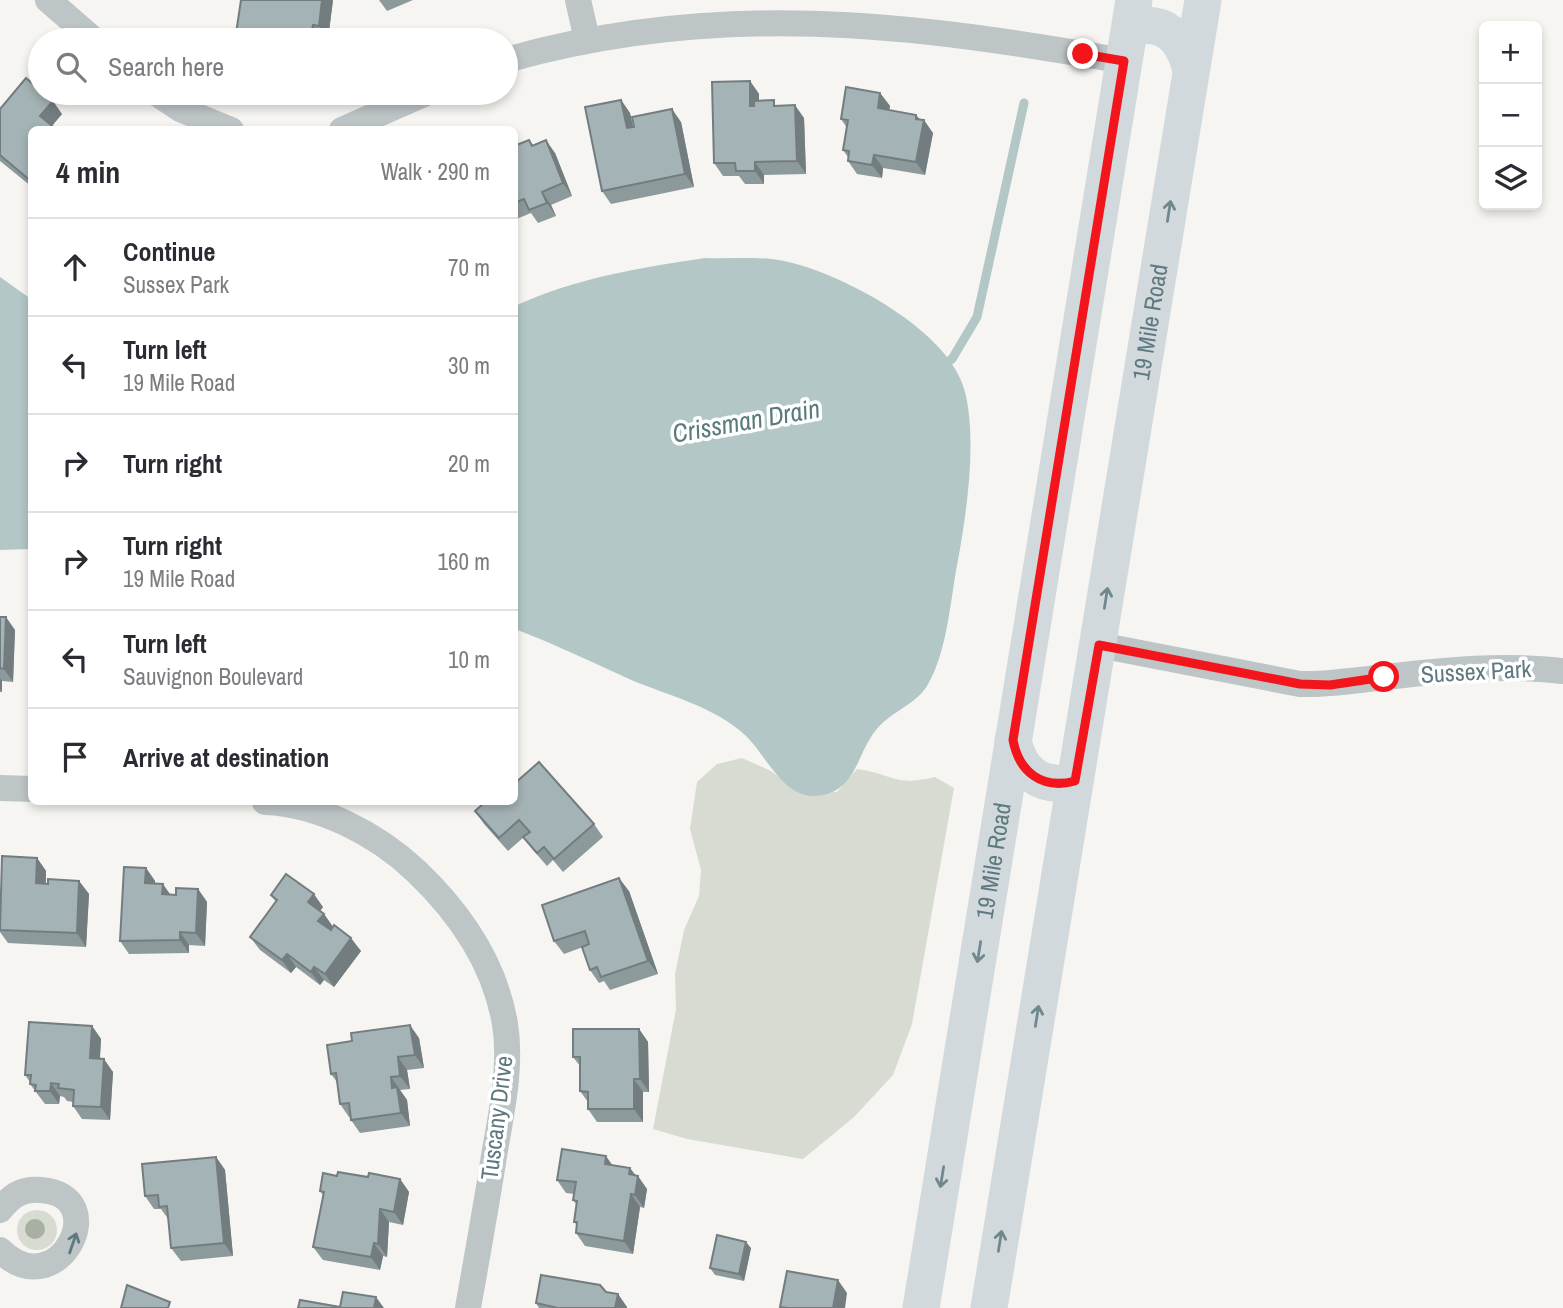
<!DOCTYPE html>
<meta charset="utf-8">
<style>
body{margin:0;font-family:"Archivo Narrow",sans-serif;background:#f2f2f3;color:#2b2b33}
.controls{position:absolute;right:21px;top:21px;display:grid;overflow:hidden;border-radius:10px;box-shadow:0 4px 10px #0003}
.controls button{width:63px;height:63px;display:grid;place-items:center;padding:0;border:0;border-bottom:2px solid #e1e1e2;background:#fff;color:#2b2b33;font:35px sans-serif}
.stop{position:absolute;width:21px;height:21px;margin:-16px;border:5px solid #f2161c;border-radius:50%;background:#fff}
.stop.end{background:#f2161c;border-color:#fff;box-shadow:0 2px 7px #0008}
.list{margin:0;padding:0;list-style:none}
h2{display:flex;justify-content:space-between;align-items:center;height:91px;margin:0;padding:0 28px;font-size:30px}
h2 small{font-size:23px;font-weight:400;color:#7c7c81}
.list li{display:grid;grid-template-columns:46px 1fr auto;gap:21px;align-items:center;box-sizing:border-box;height:98px;padding:0 28px;border-top:2px solid #e1e1e2}
.list b{display:block;font-size:26px;white-space:nowrap}
.list p{margin:0;font-size:23px;white-space:nowrap;color:#7c7c81}
.list em{font-size:23px;font-style:normal;color:#7c7c81}
.icon{flex:none;width:38px;height:38px;fill:none;stroke:currentColor;stroke-width:2;stroke-linecap:round;stroke-linejoin:round}
.map{position:relative;flex:none;width:1563px;height:1308px;overflow:hidden}
.search{position:absolute;background:#fff;box-shadow:0 4px 10px #0003;left:28px;top:28px;width:490px;height:77px;display:flex;align-items:center;gap:18px;box-sizing:border-box;padding:0 24px;border-radius:38px;color:#7c7c81;font-size:26px}
.panel{position:absolute;background:#fff;box-shadow:0 4px 10px #0003;left:28px;top:126px;width:490px;height:679px;border-radius:10px}
.map>svg:first-child{display:block}
.green{fill:#d7dbd1}
.water{fill:#b3c7c7}
.lines{fill:none;stroke-linecap:round;stroke-linejoin:round}
.stream{stroke:#b3c7c7;stroke-width:9}
.minor{stroke:#bec5c7;stroke-width:26}
.secondary{stroke:#d2d9dc;stroke-width:37}
.tree{fill:#a8b0a1}
.wall{fill:#8d9a9c}
.shaded-wall{fill:#737d7f}
.building{fill:#a4b3b5;stroke:#737d7f;stroke-width:2}
.oneway{stroke:#6f888e}
.oneway2{stroke:#5e7a80}
.route{stroke:#f2161c;stroke-width:9}
.labels{text-anchor:middle;stroke-width:7;stroke-linejoin:round;paint-order:stroke}
.street-label{font-size:24px;fill:#5e7a80;stroke:#fff}
.water-label{font-size:26px;font-style:italic;fill:#597b7c;stroke:#fff}
</style>
<div class="map">
<svg width="1563" height="1308" viewBox="0 0 1563 1308">
<rect width="100%" height="100%" fill="#f6f5f2"/>
<g class="green">
<path d="M742,758L771,771L792,787L837,792L857,769C894,774 893,787 935,777L954,788L912,1024L893,1075L854,1117L803,1159L687,1139L653,1129L676,1009L675,974L684,930L699,896L701,870L690,829L697,782L717,764Z"/>
<circle cx="37" cy="1230" r="20"/>
</g>
<g class="water">
<path d="M705,258C731,259 760,256 784,261C842,273 951,331 965,392C977,440 967,511 958,560C950,600 948,651 927,686C915,705 889,713 876,730C855,756 857,793 815,796C783,798 764,752 745,735C714,706 666,695 629,679C590,661 554,644 515,629V306C576,278 638,268 705,258Z"/>
<polygon points="0,277 31,299 31,549 0,550"/>
</g>
<g class="lines">
<polyline class="stream" points="943,365 952,359 977,317 1024,103"/>
<g class="minor">
<polyline points="48,0 94,40"/>
<polyline points="578,0 586,35"/>
<path d="M506,60C719,0 908,23 1124,61"/>
<polyline points="156,93 180,109 231,130"/>
<polyline points="342,130 426,93"/>
<path d="M1099,645L1300,684C1329,685 1356,680 1386,677C1445,670 1504,664 1563,671"/>
<polyline points="0,788 32,789"/>
<path d="M265,802C319,804 377,834 416,871C459,912 495,964 505,1024C512,1067 501,1114 494,1156C486,1207 477,1257 468,1308"/>
<path d="M0,1210C11,1196 22,1188 41,1190C115,1195 58,1308 0,1250"/>
</g>
<g class="secondary">
<path d="M1130,28C1165,18 1183,38 1191,70"/>
<path d="M1013,740C1019,772 1042,790 1075,781"/>
<path id="s1" d="M921,1308L1134,0"/>
<path id="s2" d="M989,1308L1203,0"/>
</g>
</g>
<circle class="tree" cx="35" cy="1229" r="10"/>
<g class="wall">
<polygon points="241,0 333,0 328,39 322,38 322,40 235,40"/>
<polygon points="379,0 413,0 387,11"/>
<polygon points="750,81 759,94 759,101 778,106 804,118 806,174 764,175 764,184 745,184 739,176 723,176 714,163"/>
<polygon points="880,93 890,106 889,110 916,115 933,133 925,175 883,168 882,178 857,174 848,161 848,157 843,150 847,128 841,119"/>
<polygon points="621,100 630,113 633,127 681,122 694,187 611,204 602,191"/>
<polygon points="0,109 62,114 52,126 32,130 32,187 0,161"/>
<polygon points="529,140 533,145 555,153 572,196 551,205 556,216 538,223 531,213 514,220 514,146"/>
<polygon points="0,617 15,630 13,682 2,681 2,692 0,692"/>
<polygon points="475,811 594,824 603,837 563,872 553,860 547,866 533,850 524,837 508,851 484,824"/>
<polygon points="37,858 46,871 46,884 79,881 89,894 86,947 8,943 0,932 0,904"/>
<polygon points="146,868 155,881 155,884 170,895 176,895 198,889 207,902 205,946 189,945 189,953 129,954 120,941"/>
<polygon points="629,891 658,974 610,990 604,981 599,983 590,970 583,947 564,954 554,941"/>
<polygon points="271,895 323,907 320,911 324,914 333,927 361,951 334,987 324,980 320,985 296,967 291,973 260,950 250,937 276,902"/>
<polygon points="92,1026 101,1039 100,1059 113,1072 110,1120 82,1119 73,1106 73,1102 67,1101 64,1097 60,1096 59,1104 45,1104 30,1084 30,1082 25,1075"/>
<polygon points="639,1029 648,1042 649,1092 643,1092 643,1122 597,1122 588,1109 588,1102 580,1091 580,1066 573,1057"/>
<polygon points="419,1038 424,1068 407,1070 410,1089 400,1090 407,1100 410,1126 360,1133 351,1120 351,1116 349,1117 340,1104 337,1082 331,1074"/>
<polygon points="216,1157 225,1170 233,1256 181,1261 171,1248 169,1220 161,1209 154,1209 145,1196"/>
<polygon points="613,1166 630,1168 647,1189 644,1208 640,1207 633,1254 585,1246 576,1233 577,1225 574,1222 577,1205 573,1200 574,1194 566,1193 557,1180"/>
<polygon points="337,1176 400,1179 409,1192 403,1225 389,1222 387,1257 383,1256 380,1270 323,1260 313,1247 323,1195 320,1191"/>
<polygon points="751,1248 744,1281 715,1275 710,1268"/>
<polygon points="606,1292 618,1294 627,1308 539,1308 536,1303"/>
</g>
<g class="shaded-wall">
<polygon points="322,0 333,0 328,39 319,26"/>
<polygon points="313,25 322,38 322,40 314,40 311,36"/>
<polygon points="271,30 277,40 269,40"/>
<polygon points="750,81 759,94 759,119 750,106"/>
<polygon points="880,93 890,106 887,121 878,108"/>
<polygon points="621,100 630,113 636,141 627,128"/>
<polygon points="53,101 62,114 49,129 40,116"/>
<polygon points="795,105 804,118 806,174 797,161"/>
<polygon points="672,109 681,122 694,187 685,174"/>
<polygon points="916,115 923,124 924,120 933,133 925,175 916,162"/>
<polygon points="546,140 555,153 572,196 563,183"/>
<polygon points="874,155 883,168 882,178 872,165"/>
<polygon points="755,162 764,175 764,184 755,171"/>
<polygon points="542,192 551,205 556,216 547,203"/>
<polygon points="6,617 15,630 13,682 4,669"/>
<polygon points="0,678 2,681 2,692 0,689"/>
<polygon points="37,858 46,871 45,896 36,883"/>
<polygon points="146,868 155,881 154,896 145,883"/>
<polygon points="619,878 629,891 658,974 648,961"/>
<polygon points="79,881 89,894 86,947 77,933"/>
<polygon points="163,884 172,897 162,894"/>
<polygon points="198,889 207,902 205,946 196,933"/>
<polygon points="314,894 323,907 317,915 308,902"/>
<polygon points="324,914 333,927 327,934 318,921"/>
<polygon points="180,932 189,945 189,953 180,940"/>
<polygon points="351,938 361,951 334,987 325,974"/>
<polygon points="287,954 296,967 291,973 282,960"/>
<polygon points="314,967 324,980 320,985 311,972"/>
<polygon points="410,1025 419,1038 424,1068 415,1055"/>
<polygon points="92,1026 101,1039 99,1071 90,1058"/>
<polygon points="639,1029 648,1042 649,1092 640,1079"/>
<polygon points="398,1057 407,1070 410,1089 400,1076"/>
<polygon points="104,1059 113,1072 110,1120 101,1107"/>
<polygon points="391,1077 407,1100 410,1126 401,1113 392,1088"/>
<polygon points="634,1079 643,1092 643,1122 634,1109"/>
<polygon points="51,1083 60,1096 59,1104 50,1091"/>
<polygon points="606,1156 615,1169 605,1164"/>
<polygon points="216,1157 225,1170 233,1256 224,1243"/>
<polygon points="630,1168 637,1179 638,1176 647,1189 644,1208 635,1195 629,1174"/>
<polygon points="400,1179 409,1192 403,1225 394,1212"/>
<polygon points="631,1194 640,1207 633,1254 624,1241"/>
<polygon points="380,1209 389,1222 387,1257 378,1244"/>
<polygon points="746,1242 751,1248 744,1281 739,1274"/>
<polygon points="374,1243 383,1256 380,1270 371,1257"/>
<polygon points="838,1280 847,1293 845,1308 833,1308"/>
<polygon points="618,1294 627,1307 627,1308 615,1308"/>
<polygon points="376,1297 384,1308 374,1308"/>
</g>
<g class="building">
<polygon points="241,0 322,0 319,26 313,25 311,36 271,30 269,40 235,40"/>
<polygon points="26,78 40,90 40,93 43,93 53,101 40,116 57,130 32,130 32,182 0,155 0,109"/>
<polygon points="750,81 750,106 754,106 754,101 774,100 774,106 795,105 797,161 755,162 755,171 736,171 735,163 714,163 712,82"/>
<polygon points="846,87 880,93 878,108 916,115 916,119 924,120 916,162 874,155 872,165 848,161 849,151 843,150 848,120 841,119"/>
<polygon points="621,100 627,128 634,127 632,117 672,109 685,174 602,191 585,107"/>
<polygon points="529,140 532,146 546,140 563,183 542,192 547,203 529,210 524,199 514,203 514,146"/>
<polygon points="0,617 6,617 4,669 0,668"/>
<polygon points="539,762 594,824 554,859 544,847 537,853 523,837 530,832 519,820 499,838 475,811 485,802 514,802 514,784"/>
<polygon points="2,856 37,858 36,883 48,884 48,879 79,881 77,933 0,930"/>
<polygon points="124,867 146,868 145,883 163,884 162,894 176,895 176,888 198,889 196,933 180,932 180,940 120,941"/>
<polygon points="286,874 314,894 308,902 324,914 318,921 331,930 334,925 351,938 325,974 314,967 311,972 287,954 282,960 250,937 277,900 271,895"/>
<polygon points="619,878 648,961 601,977 597,967 590,970 582,947 589,944 585,931 554,941 542,905"/>
<polygon points="29,1022 92,1026 90,1058 104,1059 101,1107 73,1106 74,1090 58,1088 59,1084 51,1083 50,1091 35,1091 36,1085 30,1084 31,1075 25,1075"/>
<polygon points="410,1025 415,1055 398,1057 400,1076 391,1077 392,1088 397,1087 401,1113 351,1120 349,1103 340,1104 336,1073 331,1074 327,1045 352,1041 351,1033"/>
<polygon points="573,1029 639,1029 640,1079 634,1079 634,1109 588,1109 588,1092 580,1091 580,1057 573,1057"/>
<polygon points="562,1149 606,1156 605,1164 630,1168 629,1174 638,1176 635,1195 631,1194 624,1241 576,1233 577,1222 574,1222 577,1201 573,1200 576,1182 557,1180"/>
<polygon points="216,1157 224,1243 171,1248 167,1206 159,1207 158,1195 145,1196 142,1164"/>
<polygon points="338,1172 368,1177 369,1173 400,1179 394,1212 380,1209 378,1244 374,1243 371,1257 313,1247 324,1192 320,1191 323,1173 337,1176"/>
<polygon points="717,1235 746,1242 739,1274 710,1268"/>
<polygon points="787,1271 838,1280 833,1308 788,1308 780,1307"/>
<polygon points="541,1275 600,1285 606,1292 618,1294 615,1308 558,1308 536,1303"/>
<polygon points="127,1285 170,1302 168,1308 121,1308"/>
<polygon points="343,1292 376,1297 374,1308 298,1308 300,1300 340,1307"/>
</g>
<defs><path id="oneway-shaft" d="M-6 0H5M1.5-3L5.5 0L1.5 3" fill="none" stroke-width="1.6" stroke-linecap="round" stroke-linejoin="round" transform="scale(1.75)"/></defs>
<g class="oneway">
<use href="#oneway-shaft" transform="translate(1169 211) rotate(-81)"/>
<use href="#oneway-shaft" transform="translate(1106 598) rotate(-81)"/>
<use href="#oneway-shaft" transform="translate(979 952) rotate(99)"/>
<use href="#oneway-shaft" transform="translate(1037 1016) rotate(-81)"/>
<use href="#oneway-shaft" transform="translate(942 1177) rotate(99)"/>
<use href="#oneway-shaft" transform="translate(1000 1241) rotate(-81)"/>
</g>
<use class="oneway2" href="#oneway-shaft" transform="translate(73 1243) rotate(-71)"/>
<g class="lines">
<path class="route" d="M1083,54L1124,61L1013,740C1019,772 1042,790 1075,781L1099,645L1300,684L1330,685L1384,677"/>
</g>
<g class="labels">
<g class="street-label">
<text dy="8" stroke="none"><textPath href="#s2" startOffset="999">19 Mile Road</textPath></text>
<text transform="translate(1476 672) rotate(-3)" y="8">Sussex Park</text>
<text dy="8" stroke="none"><textPath href="#s1" startOffset="453">19 Mile Road</textPath></text>
<text transform="translate(497 1118) rotate(-83)" y="8">Tuscany Drive</text>
</g>
<g class="water-label">
<text transform="translate(746 421) rotate(-10)" y="9">Crissman Drain</text>
</g>
</g>
</svg>
<div class="controls">
<button>+</button>
<button>−</button>
<button><svg class="icon" aria-label="layers" viewBox="0 0 24 24"><path d="M12 4l9 5-9 5-9-5zM3 14l9 5 9-5"/></svg></button>
</div>
<div class="stop" style="left:1384px;top:677px"></div>
<div class="stop end" style="left:1083px;top:54px"></div>
<div class="search"><svg class="icon" aria-label="search" viewBox="0 0 24 24"><circle cx="10" cy="10" r="6"/><path d="M15 15l6 6"/></svg>Search here</div>
<section class="panel">
<h2>4 min<small>Walk · 290 m</small></h2>
<ul class="list">
<li><svg class="icon" aria-label="ahead" viewBox="0 0 24 24"><path d="M12 20V5M6 11l6-6 6 6"/></svg><div><b>Continue</b><p>Sussex Park</p></div><em>70 m</em></li>
<li><svg class="icon" aria-label="left" viewBox="0 0 24 24"><path d="M17 20v-9H6M10 6l-5 5 5 5"/></svg><div><b>Turn left</b><p>19 Mile Road</p></div><em>30 m</em></li>
<li><svg class="icon" aria-label="right" viewBox="0 0 24 24"><path d="M7 20v-9h11M14 6l5 5-5 5"/></svg><div><b>Turn right</b></div><em>20 m</em></li>
<li><svg class="icon" aria-label="right" viewBox="0 0 24 24"><path d="M7 20v-9h11M14 6l5 5-5 5"/></svg><div><b>Turn right</b><p>19 Mile Road</p></div><em>160 m</em></li>
<li><svg class="icon" aria-label="left" viewBox="0 0 24 24"><path d="M17 20v-9H6M10 6l-5 5 5 5"/></svg><div><b>Turn left</b><p>Sauvignon Boulevard</p></div><em>10 m</em></li>
<li><svg class="icon" aria-label="arrive" viewBox="0 0 24 24"><path d="M6 21V4h12l-3 4 3 4H6"/></svg><div><b>Arrive at destination</b></div></li>
</ul>
</section>
</div>
